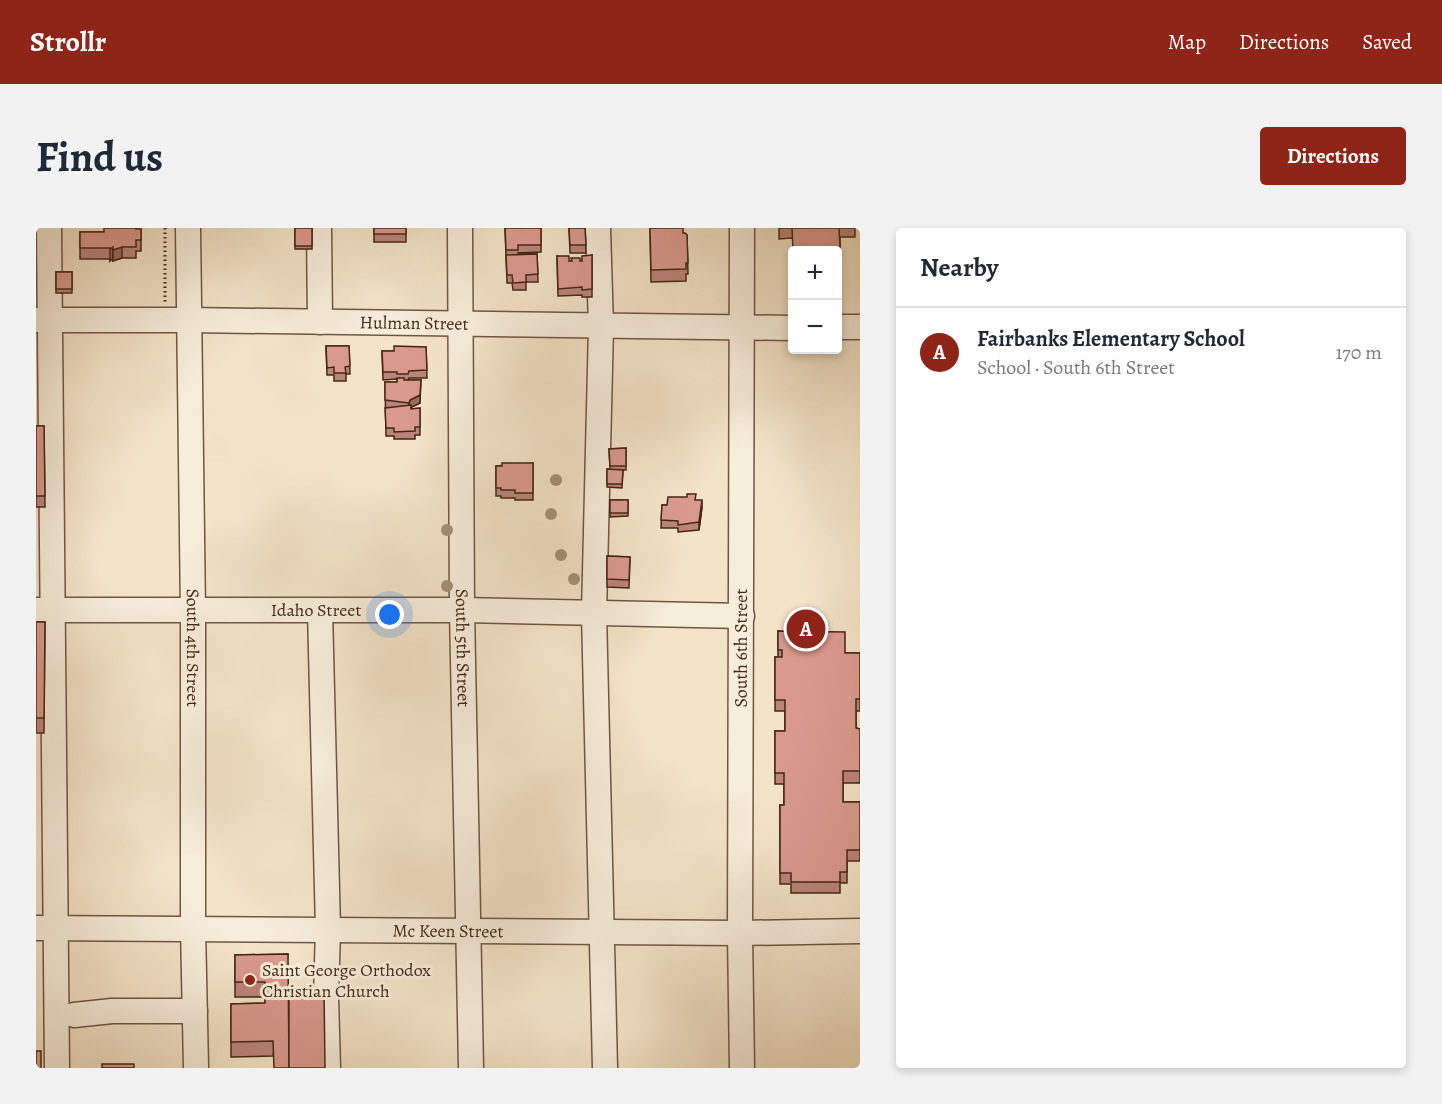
<!DOCTYPE html>
<meta charset="utf-8">
<style>
body{margin:0;font-family:Alegreya,serif;background:#f2f2f3;color:#1f2937}
.controls{position:absolute;right:18px;top:18px;display:grid;overflow:hidden;border-radius:6px;box-shadow:0 3px 9px #0003}
.controls button{width:54px;height:54px;display:grid;place-items:center;padding:0;border:0;border-bottom:2px solid #e0e1e3;background:#fff;color:#1f2937;font:30px sans-serif}
.you{position:absolute;left:354px;top:387px;width:21px;height:21px;margin:-15px;border:4px solid #fff;border-radius:50%;background:#1a73e8;box-shadow:0 0 0 9px #1a73e833}
.badge{display:grid;place-items:center;width:39px;height:39px;border-radius:50%;background:#8f2418;color:#fff;font-size:20px;font-weight:700}
.pin{position:absolute;translate:-50% -50%;border:3px solid #fff;box-shadow:0 2px 6px #0006}
.list{margin:0;padding:0;list-style:none}
h2{display:flex;justify-content:space-between;align-items:center;height:78px;margin:0;padding:0 24px;font-size:26px}
h2 small{font-size:20px;font-weight:400;color:#747a83}
.list li{display:grid;grid-template-columns:39px 1fr auto;gap:18px;align-items:center;box-sizing:border-box;height:90px;padding:0 24px;border-top:2px solid #e0e1e3}
.list b{display:block;font-size:22px;white-space:nowrap}
.list p{margin:0;font-size:20px;white-space:nowrap;color:#747a83}
.list em{font-size:20px;font-style:normal;color:#747a83}
.map{position:relative;flex:none;width:824px;height:840px;overflow:hidden;border-radius:6px}
header{display:flex;align-items:center;gap:36px;box-sizing:border-box;height:84px;padding:0 30px;background:#8f2418;color:#fff}
header strong{font-size:28px}
nav{display:flex;gap:33px;margin-inline-start:auto;font-size:21px}
.intro{display:flex;align-items:center;justify-content:space-between;box-sizing:border-box;height:144px;padding:0 36px}
h1{margin:0;font-size:42px}
.button{padding:15px 27px;border-radius:6px;background:#8f2418;color:#fff;font-size:21px;font-weight:700}
main{display:flex;gap:36px;padding:0 36px}
aside{flex:1;background:#fff;border-radius:6px;box-shadow:0 3px 9px #0003}
.map>svg:first-child{display:block}
.lines{fill:none;stroke-linecap:round;stroke-linejoin:round}
.minor-casing{stroke:#715642;stroke-width:27}
.path{stroke:#462716;stroke-width:3;stroke-dasharray:1.5 3;stroke-linecap:butt}
.minor{stroke:#f7eddb;stroke-width:24}
.tree{fill:#a49177}
.wall{fill:#bb847a;stroke:#462716;stroke-width:1.5}
.shaded-wall{fill:#996b63;stroke:#462716;stroke-width:1.5}
.building{fill:#da998e;stroke:#462716;stroke-width:1.5}
.poi-dot{fill:#8f2418;stroke:#f7eddb;stroke-width:2}
.labels{text-anchor:middle;stroke-width:6;stroke-linejoin:round;paint-order:stroke}
.street-label{font-size:18px;fill:#462716;stroke:#f7eddb}
.poi-label{font-size:18px;fill:#462716;stroke:#f7eddb;text-anchor:start}
</style>
<header>
<strong>Strollr</strong>
<nav><a>Map</a><a>Directions</a><a>Saved</a></nav>
</header>
<div class="intro"><h1>Find us</h1><a class="button">Directions</a></div>
<main>
<div class="map">
<svg width="824" height="840" viewBox="0 0 824 840">
<rect width="100%" height="100%" fill="#f3e3c8"/>
<filter id="stains"><feTurbulence type="fractalNoise" baseFrequency=".00333" numOctaves="4"/><feColorMatrix values="0 0 0 0 .2 0 0 0 0 .09 0 0 0 0 .02 0 0 0 .5 -.17"/></filter>
<radialGradient id="worn" r=".72"><stop offset=".6" stop-color="#630" stop-opacity="0"/><stop offset="1" stop-color="#630" stop-opacity=".3"/></radialGradient>
<g class="lines">
<defs>
<g id="minor">
<polyline points="13,0 21,840"/>
<path id="s1" d="M152,0L157,384V700L160,840"/>
<polyline points="283,0 284,94"/>
<path id="s2" d="M424,0L426,382L435,840"/>
<polyline points="562,0 565,99 558,385 569,840"/>
<path id="s3" d="M0,92H152L756,100"/>
<polyline points="802,99 824,99"/>
<path id="s4" d="M0,382H426L706,388"/>
<polyline points="284,383 292,701 290,769 292,840"/>
<path id="s5" d="M0,700L704,705L824,703"/>
<polyline points="38,787 76,783 159,783"/>
<path id="s6" d="M706,840L704,705L706,0"/>
</g>
</defs>
<use href="#minor" class="minor-casing"/>
<polyline class="path" points="129,0 129,74"/>
<use href="#minor" class="minor"/>
</g>
<g class="tree">
<circle cx="520" cy="252" r="6"/>
<circle cx="515" cy="286" r="6"/>
<circle cx="411" cy="302" r="6"/>
<circle cx="525" cy="327" r="6"/>
<circle cx="538" cy="351" r="6"/>
<circle cx="411" cy="358" r="6"/>
</g>
<g class="wall">
<rect x="259" y="0" width="17" height="21"/>
<rect x="338" y="0" width="32" height="14"/>
<polygon points="469,0 505,0 505,24 482,25 482,26 501,26 502,54 490,54 490,62 477,62 476,55 471,55"/>
<polygon points="533,0 549,0 550,25 534,25"/>
<polygon points="614,0 647,5 651,7 652,46 650,46 650,53 615,54"/>
<polygon points="743,0 819,0 819,9 804,9 805,57 801,57 801,22 756,10 743,11"/>
<polygon points="105,1 105,23 100,23 100,30 86,30 77,33 77,30 74,33 74,31 44,31 44,4 68,4"/>
<polygon points="556,27 556,69 546,69 546,67 522,68 521,28 533,33 544,33"/>
<rect x="20" y="44" width="16" height="21"/>
<polygon points="290,118 313,118 314,146 310,146 310,153 298,153 298,147 291,147"/>
<polygon points="390,119 391,150 373,150 372,152 385,152 384,175 375,179 375,181 384,180 384,207 379,207 379,211 358,211 358,208 350,208 349,154 361,154 361,151 347,152 346,123 358,123"/>
<polygon points="0,198 8,198 9,279 0,279"/>
<polygon points="590,220 590,242 587,242 586,260 571,259 571,241 574,241 573,221"/>
<polygon points="497,235 497,272 479,272 479,270 465,270 465,268 460,268 460,238"/>
<polygon points="574,272 592,272 592,288 574,289"/>
<polygon points="659,272 666,279 663,302 642,304 642,300 625,300 626,277 631,277"/>
<polygon points="571,328 594,329 593,360 571,359"/>
<polygon points="0,394 9,394 8,505 0,505"/>
<polygon points="742,403 809,425 824,425 824,483 820,483 820,500 824,501 824,555 807,555 807,574 824,574 824,633 811,633 811,655 804,655 804,665 755,665 755,656 744,656 744,577 748,577 748,556 739,556 739,503 749,503 749,483 739,483 739,429 742,429"/>
<polygon points="252,726 237,828 195,829 195,776 229,775 229,769 199,769 199,727"/>
</g>
<g class="shaded-wall">
<polygon points="77,19 77,30 74,33 74,21"/>
<polygon points="86,19 86,30 77,33 77,22"/>
<polygon points="384,167 384,175 374,180 373,183 373,175 374,172"/>
<polygon points="666,272 666,279 663,302 663,294"/>
</g>
<g class="building">
<polygon points="68,0 100,0 100,1 105,1 105,12 100,12 100,19 86,19 77,22 77,19 74,21 74,20 44,20 44,4 68,4"/>
<rect x="259" y="0" width="17" height="18"/>
<rect x="338" y="0" width="32" height="6"/>
<polygon points="469,0 505,0 505,17 482,17 482,22 470,22"/>
<polygon points="533,0 549,0 550,17 534,17"/>
<polygon points="614,0 647,0 647,5 649,5 651,7 652,35 650,35 650,41 615,42"/>
<polygon points="756,0 803,0 805,42 801,42 801,22 757,22"/>
<polygon points="501,26 502,46 490,47 490,54 477,55 476,47 471,47 470,27"/>
<polygon points="556,27 556,61 546,62 546,59 522,61 521,28 533,28 533,33 536,33 535,30 544,30 544,33 546,33 546,28"/>
<rect x="20" y="44" width="16" height="17"/>
<polygon points="290,118 313,118 314,138 309,139 310,145 298,145 298,139 291,140"/>
<polygon points="358,118 390,119 391,142 373,143 372,146 361,146 361,144 347,144 346,123 358,123"/>
<polygon points="361,150 368,150 368,152 385,152 384,167 374,172 373,175 349,172 349,154 361,154"/>
<polygon points="375,177 375,181 384,180 384,199 379,199 379,203 358,204 358,200 350,200 349,180"/>
<polygon points="0,198 8,198 9,268 0,268"/>
<polygon points="590,220 590,238 574,238 573,221"/>
<polygon points="466,235 497,235 497,265 479,265 479,262 465,262 465,260 460,260 460,238 466,238"/>
<polygon points="571,241 587,242 586,256 571,256"/>
<polygon points="651,266 660,266 659,272 666,272 663,294 642,297 642,293 625,292 626,277 631,277 632,269 651,269"/>
<rect x="574" y="272" width="18" height="13"/>
<polygon points="571,328 594,329 593,352 571,351"/>
<polygon points="0,394 9,394 8,490 0,490"/>
<polygon points="742,403 809,404 809,425 824,425 824,471 820,471 820,500 824,501 824,543 807,543 807,574 824,574 824,622 811,622 811,644 804,644 804,654 755,654 755,645 744,645 744,577 748,577 748,545 739,545 739,503 749,503 749,472 739,472 739,429 746,429 746,422 742,422"/>
<polygon points="252,726 253,840 238,840 237,813 195,814 195,776 229,775 229,754 199,754 199,727"/>
<polygon points="253,763 288,763 289,840 253,840"/>
<rect x="0" y="823" width="5" height="17"/>
<rect x="66" y="836" width="32" height="4"/>
</g>
<circle class="poi-dot" cx="214" cy="752" r="6"/>
<g class="labels">
<g class="street-label">
<text dy="6" stroke="none"><textPath href="#s3" startOffset="378">Hulman Street</textPath></text>
<text dy="6" stroke="none"><textPath href="#s4" startOffset="280">Idaho Street</textPath></text>
<text dy="6" stroke="none"><textPath href="#s1" startOffset="420">South 4th Street</textPath></text>
<text dy="6" stroke="none"><textPath href="#s2" startOffset="420">South 5th Street</textPath></text>
<text dy="6" stroke="none"><textPath href="#s6" startOffset="420">South 6th Street</textPath></text>
<text dy="6" stroke="none"><textPath href="#s5" startOffset="412">Mc Keen Street</textPath></text>
</g>
<g class="poi-label">
<text x="226" y="748">Saint George Orthodox<tspan x="226" dy="21">Christian Church</tspan></text>
</g>
</g>
<rect width="100%" height="100%" filter="url(#stains)"/>
<rect width="100%" height="100%" fill="url(#worn)"/>
</svg>
<div class="controls">
<button>+</button>
<button>−</button>
</div>
<div class="you"></div>
<div class="pin badge" style="left:770px;top:401px">A</div>
</div>
<aside>
<h2>Nearby<small></small></h2>
<ul class="list">
<li><span class="badge">A</span><div><b>Fairbanks Elementary School</b><p>School · South 6th Street</p></div><em>170 m</em></li>
</ul>
</aside>
</main>
